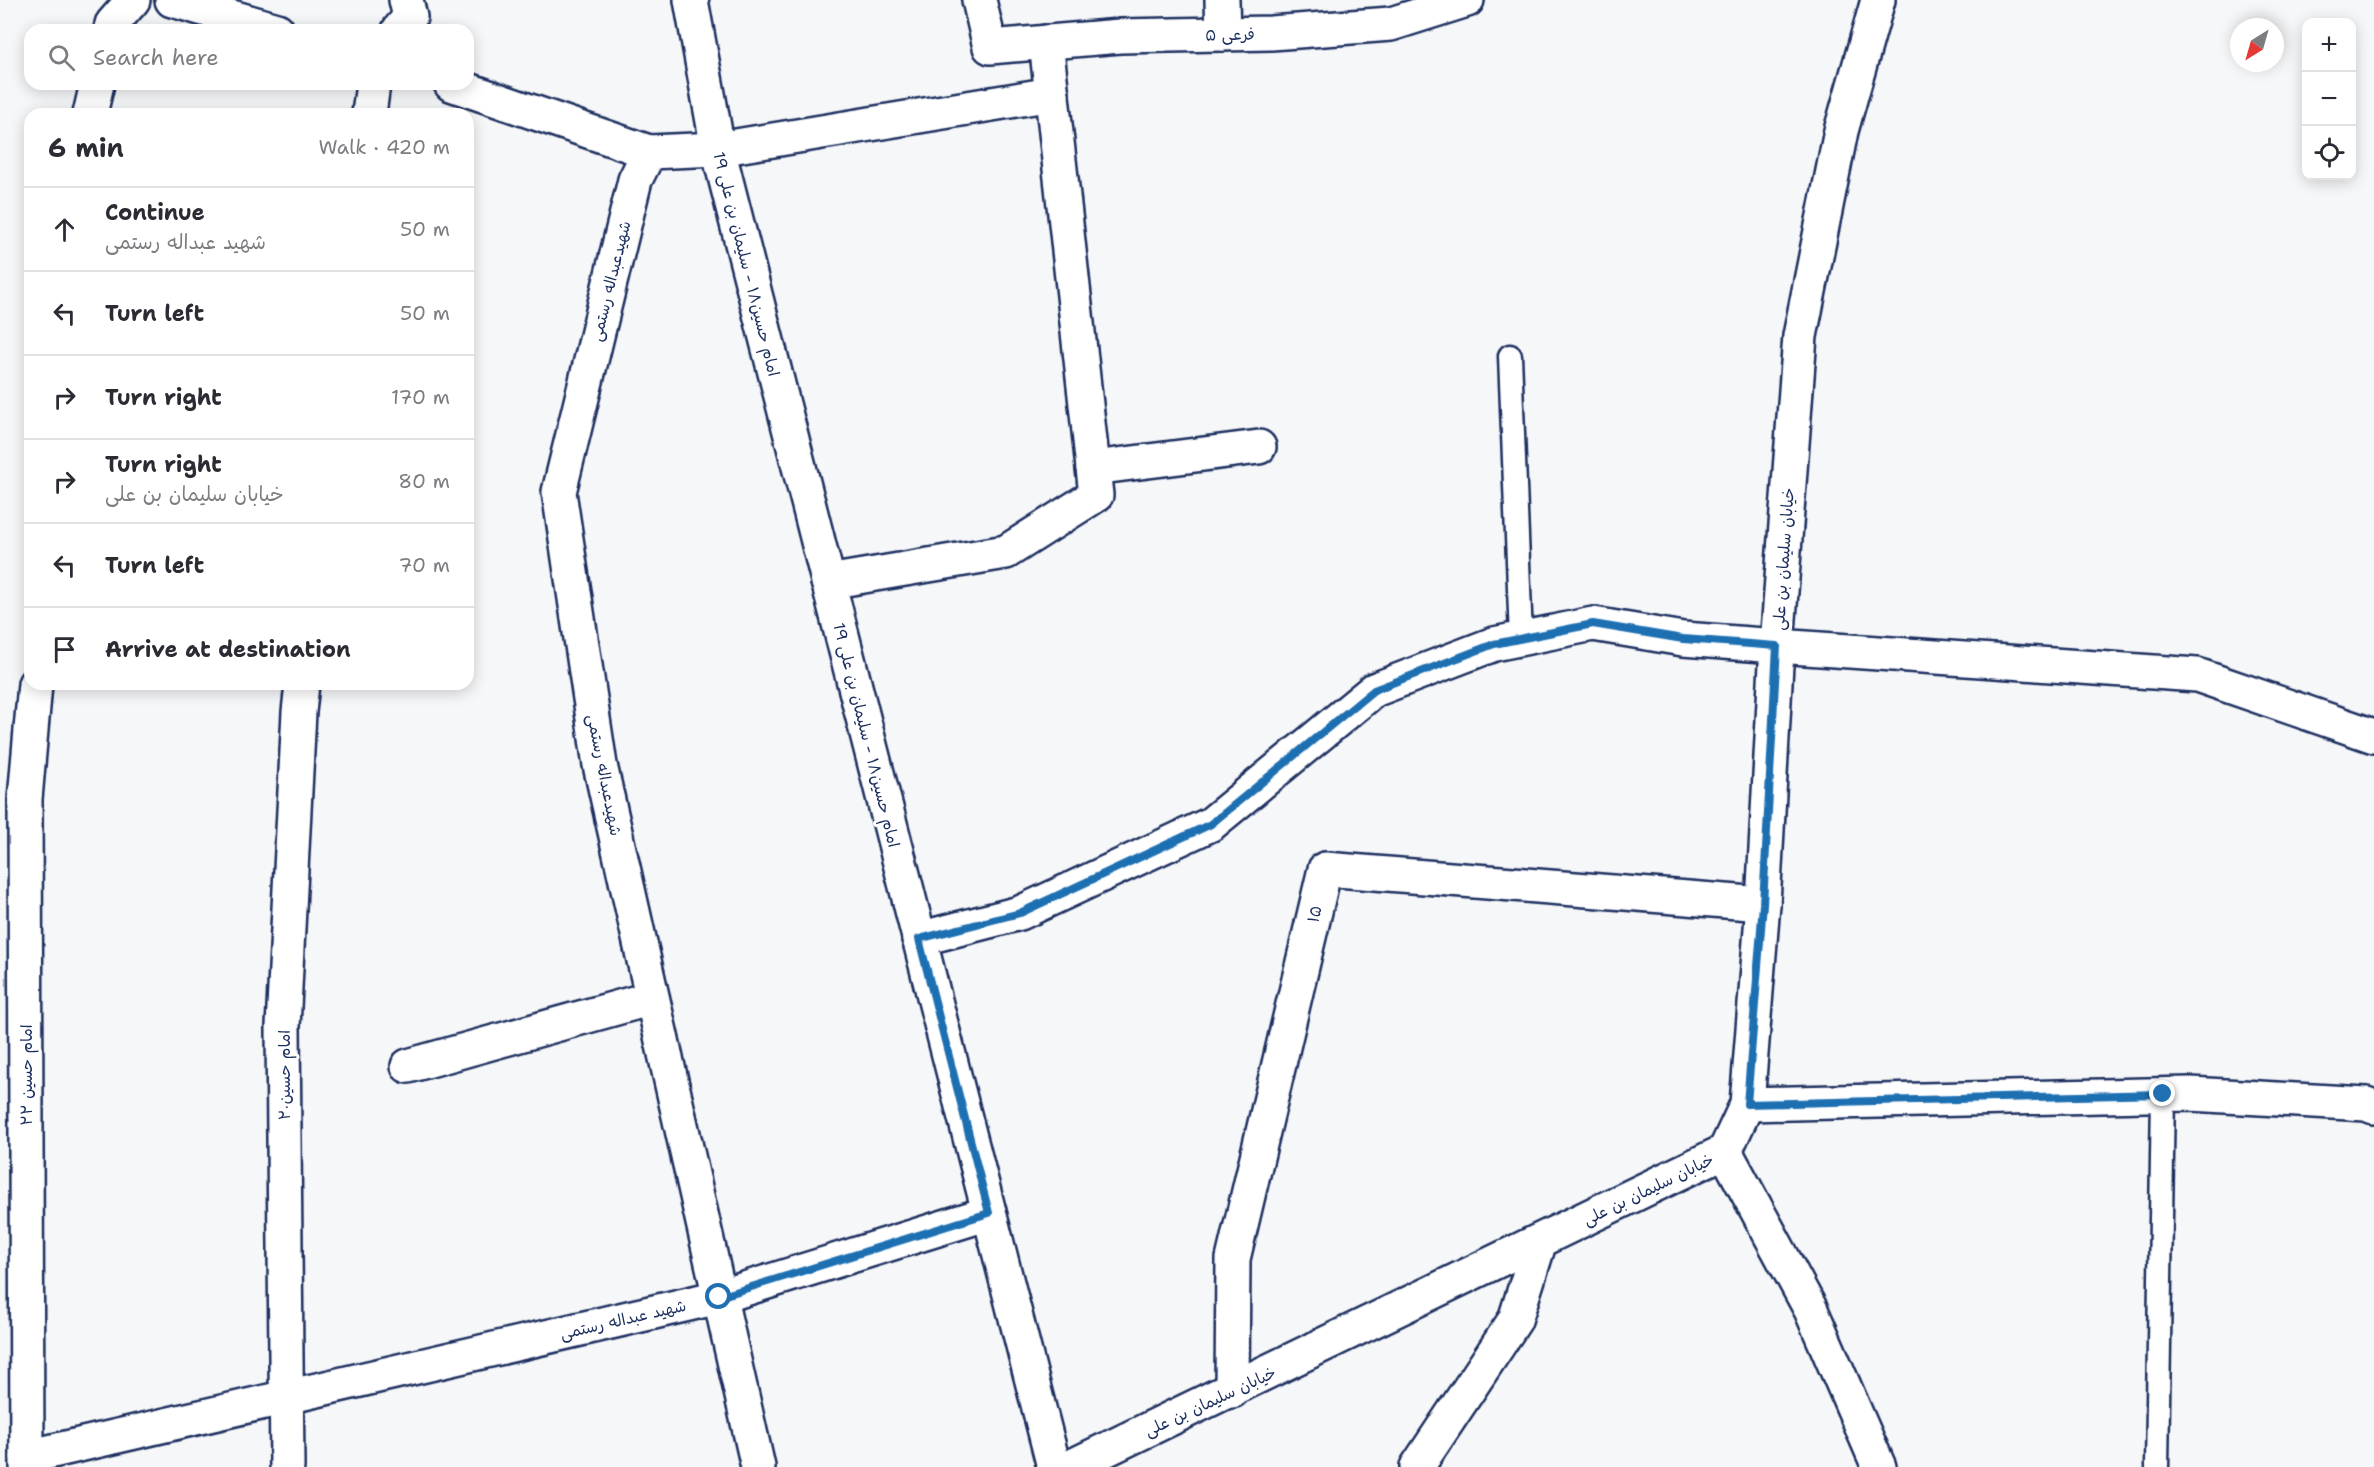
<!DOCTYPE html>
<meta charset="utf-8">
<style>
body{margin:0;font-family:"Shantell Sans","Playpen Sans Arabic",sans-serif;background:#f7f7f7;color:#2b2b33}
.controls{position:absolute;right:18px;top:18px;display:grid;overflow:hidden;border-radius:12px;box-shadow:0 3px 15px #0003}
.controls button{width:54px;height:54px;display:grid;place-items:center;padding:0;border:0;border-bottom:2px solid #e1e1e2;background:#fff;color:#2b2b33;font:30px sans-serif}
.compass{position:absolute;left:2230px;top:18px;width:54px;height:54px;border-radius:50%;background:#fff;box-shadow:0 3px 15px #0003;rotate:217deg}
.stop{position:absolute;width:18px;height:18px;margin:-14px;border:4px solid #1f6fb2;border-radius:50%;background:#fff}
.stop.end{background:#1f6fb2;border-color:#fff;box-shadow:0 2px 6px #0008}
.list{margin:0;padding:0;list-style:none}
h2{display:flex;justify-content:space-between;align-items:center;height:78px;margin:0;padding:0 24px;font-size:26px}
h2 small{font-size:20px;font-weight:400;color:#7c7c81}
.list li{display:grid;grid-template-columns:39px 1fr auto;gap:18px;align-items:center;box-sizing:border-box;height:84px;padding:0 24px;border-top:2px solid #e1e1e2}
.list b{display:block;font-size:22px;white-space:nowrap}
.list p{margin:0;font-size:20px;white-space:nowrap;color:#7c7c81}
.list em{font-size:20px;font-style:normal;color:#7c7c81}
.icon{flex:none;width:33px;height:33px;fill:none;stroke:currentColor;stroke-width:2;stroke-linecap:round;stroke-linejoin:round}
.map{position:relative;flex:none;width:2374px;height:1467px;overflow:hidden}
.search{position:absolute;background:#fff;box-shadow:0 3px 15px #0003;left:24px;top:24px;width:450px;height:66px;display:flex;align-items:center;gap:15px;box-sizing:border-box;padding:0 21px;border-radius:18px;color:#7c7c81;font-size:22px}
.panel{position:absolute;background:#fff;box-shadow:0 3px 15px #0003;left:24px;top:108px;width:450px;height:582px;border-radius:18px}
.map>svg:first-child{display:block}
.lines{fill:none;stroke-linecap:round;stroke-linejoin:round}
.service-casing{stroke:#1b2f5e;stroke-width:27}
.minor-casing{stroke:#1b2f5e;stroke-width:38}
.tertiary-casing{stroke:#1b2f5e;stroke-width:38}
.service{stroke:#fff;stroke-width:22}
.minor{stroke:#fff;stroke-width:33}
.tertiary{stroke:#fff;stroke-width:33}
.route{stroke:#1f6fb2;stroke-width:8}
.labels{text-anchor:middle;stroke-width:6;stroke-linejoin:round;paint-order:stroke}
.street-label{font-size:16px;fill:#1b2f5e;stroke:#fff}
</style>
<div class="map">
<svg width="2374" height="1467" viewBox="0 0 2374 1467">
<rect width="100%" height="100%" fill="#f6f7f9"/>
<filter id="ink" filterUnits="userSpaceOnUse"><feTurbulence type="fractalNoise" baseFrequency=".0167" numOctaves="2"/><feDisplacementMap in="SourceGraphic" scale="12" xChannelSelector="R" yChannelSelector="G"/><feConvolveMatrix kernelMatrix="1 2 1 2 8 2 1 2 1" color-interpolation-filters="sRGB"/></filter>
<g filter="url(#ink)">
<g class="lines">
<defs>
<g id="service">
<polyline points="1510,356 1521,639"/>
<polyline points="2157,1467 2163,1094"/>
</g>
<g id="minor">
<polyline points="172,0 277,30"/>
<polyline points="691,0 718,149 1054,1467"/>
<polyline points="979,0 990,47 1120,36 1271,33 1391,24 1467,0"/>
<polyline points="1222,0 1223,34"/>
<polyline points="111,30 112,24 133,0"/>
<polyline points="399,30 410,17 406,0"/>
<polyline points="451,84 649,152"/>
<polyline points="90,114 97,84"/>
<polyline points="369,114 373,84"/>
<polyline points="1093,468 1259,447"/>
<polyline points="828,582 1006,552 1096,495 1046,42"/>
<polyline points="919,939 1020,913 1211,824 1374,690 1494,644 1593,624 1683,639 1777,646"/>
<polyline points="408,1066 652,998"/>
<polyline points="1725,1151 1811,1310 1879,1467"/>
<polyline points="1232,1391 1233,1259 1325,869 1763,904"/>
<polyline points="27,1457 719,1297 989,1213"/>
<polyline points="27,1467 25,799 35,684"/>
<polyline points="287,1467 283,1027 299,712 302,684"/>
<polyline points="758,1467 600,765 559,492 635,180 649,152 718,149 1052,94"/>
<polyline points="1417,1467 1515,1320 1540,1241"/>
</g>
<g id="tertiary">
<polyline points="1777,646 2197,675 2374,736"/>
<polyline points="1747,1104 2190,1094 2366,1104 2374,1107"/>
<polyline points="1070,1467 1725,1151 1747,1104 1763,904 1777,646 1800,336 1841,131 1878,0"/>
</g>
</defs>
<use href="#service" class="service-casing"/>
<use href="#minor" class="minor-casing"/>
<use href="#tertiary" class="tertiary-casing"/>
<use href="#service" class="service"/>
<use href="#minor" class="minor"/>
<use href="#tertiary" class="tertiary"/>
</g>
</g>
<g class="lines" filter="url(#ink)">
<polyline class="route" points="719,1297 989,1213 919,939 1020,913 1211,824 1374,690 1494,644 1593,624 1683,639 1777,646 1763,904 1747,1104 2163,1094"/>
</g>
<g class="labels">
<g class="street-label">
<text transform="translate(1230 34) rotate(-1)" y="6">فرعی ۵</text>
<text transform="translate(747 264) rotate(76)" y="6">امام حسین۱۸ - سلیمان بن علی 19</text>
<text transform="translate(610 281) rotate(-76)" y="6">شهیدعبداله رستمی</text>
<text transform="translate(1783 559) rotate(-86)" y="6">خیابان سلیمان بن علی</text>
<text transform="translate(867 735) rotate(76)" y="6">امام حسین۱۸ - سلیمان بن علی 19</text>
<text transform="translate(605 775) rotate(79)" y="6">شهیدعبداله رستمی</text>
<text transform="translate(1314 914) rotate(-77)" y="6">۱۵</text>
<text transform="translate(26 1075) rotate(-90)" y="6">امام حسین ۲۲</text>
<text transform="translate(284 1075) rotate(-90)" y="6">امام حسین۲۰</text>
<text transform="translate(1648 1189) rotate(-26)" y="6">خیابان سلیمان بن علی</text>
<text transform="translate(623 1319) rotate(-13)" y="6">شهید عبداله رستمی</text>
<text transform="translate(1210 1401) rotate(-25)" y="6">خیابان سلیمان بن علی</text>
</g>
</g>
</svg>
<div class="controls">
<button>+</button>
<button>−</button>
<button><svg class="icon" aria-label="locate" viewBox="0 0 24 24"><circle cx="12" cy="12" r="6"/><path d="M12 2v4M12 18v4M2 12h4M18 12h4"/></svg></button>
</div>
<svg class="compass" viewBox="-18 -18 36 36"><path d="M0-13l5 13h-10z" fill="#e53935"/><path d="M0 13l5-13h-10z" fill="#7c7c81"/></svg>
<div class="stop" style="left:719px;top:1297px"></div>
<div class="stop end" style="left:2163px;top:1094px"></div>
<div class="search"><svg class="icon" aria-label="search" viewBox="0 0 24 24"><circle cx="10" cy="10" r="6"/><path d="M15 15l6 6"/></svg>Search here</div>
<section class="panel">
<h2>6 min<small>Walk · 420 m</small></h2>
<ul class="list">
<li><svg class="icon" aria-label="ahead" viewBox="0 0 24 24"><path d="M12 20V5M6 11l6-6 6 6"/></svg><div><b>Continue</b><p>شهید عبداله رستمی</p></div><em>50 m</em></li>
<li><svg class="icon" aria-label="left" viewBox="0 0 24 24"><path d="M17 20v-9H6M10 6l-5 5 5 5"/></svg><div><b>Turn left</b></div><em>50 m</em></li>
<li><svg class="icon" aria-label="right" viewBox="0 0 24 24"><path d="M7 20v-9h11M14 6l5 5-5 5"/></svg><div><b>Turn right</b></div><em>170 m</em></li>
<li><svg class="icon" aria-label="right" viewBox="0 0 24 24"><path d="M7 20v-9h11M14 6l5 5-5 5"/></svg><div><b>Turn right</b><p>خیابان سلیمان بن علی</p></div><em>80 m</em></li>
<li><svg class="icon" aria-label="left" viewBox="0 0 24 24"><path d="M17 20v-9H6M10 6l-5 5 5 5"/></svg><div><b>Turn left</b></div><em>70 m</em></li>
<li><svg class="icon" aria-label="arrive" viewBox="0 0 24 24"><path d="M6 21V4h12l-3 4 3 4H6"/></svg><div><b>Arrive at destination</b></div></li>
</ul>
</section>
</div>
